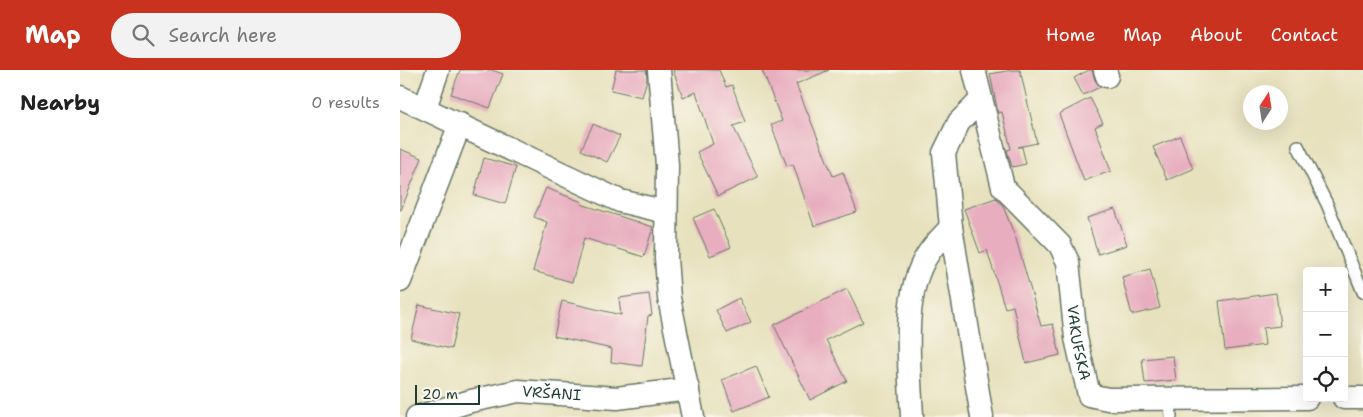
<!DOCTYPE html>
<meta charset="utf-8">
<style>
body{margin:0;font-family:"Shantell Sans",sans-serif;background:#f2f2f2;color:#222}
.controls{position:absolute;right:15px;bottom:15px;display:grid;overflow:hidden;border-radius:5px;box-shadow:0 5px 20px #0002}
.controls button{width:45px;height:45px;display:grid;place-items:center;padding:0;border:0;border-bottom:1px solid #e0e0e0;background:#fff;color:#222;font:25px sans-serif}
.compass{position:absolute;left:843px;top:15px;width:45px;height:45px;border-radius:50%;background:#fff;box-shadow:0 5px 20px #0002;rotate:12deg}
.scale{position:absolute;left:15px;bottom:12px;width:65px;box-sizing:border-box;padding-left:5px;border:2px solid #1f3d34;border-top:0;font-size:14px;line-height:18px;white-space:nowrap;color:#1f3d34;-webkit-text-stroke:4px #fbf7ec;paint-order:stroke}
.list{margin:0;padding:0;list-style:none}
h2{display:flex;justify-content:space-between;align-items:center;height:65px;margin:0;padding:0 20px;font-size:21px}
h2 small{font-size:16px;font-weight:400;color:#767676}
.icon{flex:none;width:28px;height:28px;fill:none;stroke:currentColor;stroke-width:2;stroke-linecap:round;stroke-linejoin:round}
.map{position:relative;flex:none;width:963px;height:347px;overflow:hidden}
header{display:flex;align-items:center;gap:30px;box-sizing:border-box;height:70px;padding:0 25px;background:#c8321e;color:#fff}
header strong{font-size:24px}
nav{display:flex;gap:28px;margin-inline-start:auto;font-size:18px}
.search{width:350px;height:45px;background:#f2f2f2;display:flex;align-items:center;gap:12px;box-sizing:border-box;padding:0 18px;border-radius:28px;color:#767676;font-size:19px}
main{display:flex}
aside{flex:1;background:#fff}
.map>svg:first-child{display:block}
.building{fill:#e8aec0}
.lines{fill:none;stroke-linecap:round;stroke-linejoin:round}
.service-casing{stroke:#657664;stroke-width:14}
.minor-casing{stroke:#657664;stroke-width:25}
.service{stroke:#fff;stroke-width:11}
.minor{stroke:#fff;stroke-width:22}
.labels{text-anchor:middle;stroke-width:4;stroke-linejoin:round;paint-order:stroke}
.street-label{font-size:15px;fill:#1f3d34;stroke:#fbf7ec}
</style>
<header>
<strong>Map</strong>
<div class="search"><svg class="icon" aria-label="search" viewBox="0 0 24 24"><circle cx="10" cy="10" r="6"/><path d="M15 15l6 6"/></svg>Search here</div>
<nav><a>Home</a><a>Map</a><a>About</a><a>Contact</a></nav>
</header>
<main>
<aside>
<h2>Nearby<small>0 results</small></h2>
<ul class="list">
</ul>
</aside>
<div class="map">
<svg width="963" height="347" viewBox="0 0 963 347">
<rect width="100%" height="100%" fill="#fbf7ec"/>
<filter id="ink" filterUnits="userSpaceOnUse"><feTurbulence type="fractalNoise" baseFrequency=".02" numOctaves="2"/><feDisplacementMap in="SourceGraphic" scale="10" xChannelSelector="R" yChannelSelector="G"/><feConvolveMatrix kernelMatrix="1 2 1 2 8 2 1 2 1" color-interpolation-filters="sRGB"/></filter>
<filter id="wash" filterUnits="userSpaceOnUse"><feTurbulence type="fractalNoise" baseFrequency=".0096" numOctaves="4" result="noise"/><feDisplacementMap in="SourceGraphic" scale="20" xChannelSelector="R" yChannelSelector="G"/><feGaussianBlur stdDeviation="1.12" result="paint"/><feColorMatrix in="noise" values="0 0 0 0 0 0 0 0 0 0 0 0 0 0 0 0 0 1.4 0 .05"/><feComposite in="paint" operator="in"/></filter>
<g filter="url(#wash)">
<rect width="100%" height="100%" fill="#e7e1bd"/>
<g id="blocks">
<g class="building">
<polygon points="60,0 92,0 103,4 90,38 51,24"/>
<polygon points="216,0 246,0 247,9 242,27 211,20"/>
<polygon points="273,0 319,0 326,17 332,15 345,52 333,56 358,107 318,126 297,82 313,74 296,22 283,27"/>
<polygon points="362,0 429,0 396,14 433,106 443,102 457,142 414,156 393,94 387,96 371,55 382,51"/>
<polygon points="612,0 620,0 637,73 618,77 622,77 626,94 612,97 607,80 611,79 602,42 598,43 590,4"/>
<polygon points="689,0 692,0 695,10 700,17 683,25 674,8"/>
<polygon points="690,28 703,53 695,57 711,101 684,111 659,44"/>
<polygon points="193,54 220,66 207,92 181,80"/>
<polygon points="780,66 793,99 767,110 753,77"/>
<polygon points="0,79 22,88 1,140 0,140"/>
<polygon points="84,88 116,97 105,134 74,125"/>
<polygon points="146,118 182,132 181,134 253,157 244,187 184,168 172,212 133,201 147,152 134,147"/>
<polygon points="596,128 603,136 616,169 641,256 653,254 660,285 626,293 613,236 605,238 587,180 580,183 564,139"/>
<polygon points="314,139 331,177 310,186 293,148"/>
<polygon points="715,139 727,175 698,184 687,148"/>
<polygon points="750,199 760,238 732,245 722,207"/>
<polygon points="447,219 463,252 426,270 447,311 410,330 374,255"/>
<polygon points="876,223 880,256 863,258 865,275 825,280 819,231"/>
<polygon points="249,224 252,245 248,246 242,296 211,292 212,279 154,266 162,231 221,245 219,228"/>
<polygon points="339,228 351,252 327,263 316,240"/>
<polygon points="19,235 59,244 51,279 11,269"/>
<polygon points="773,286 776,310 745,313 742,289"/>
<polygon points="356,296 369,327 334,341 322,310"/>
</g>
</g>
</g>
<g filter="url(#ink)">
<use href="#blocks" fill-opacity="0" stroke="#657664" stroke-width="1"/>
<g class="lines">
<defs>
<g id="service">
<polyline points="898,76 927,134 963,222"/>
<polyline points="770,329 771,347"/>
</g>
<g id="minor">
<polyline points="259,0 267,95 266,188 269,228 293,347"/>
<path id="s1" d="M574,0L603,117L660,175L668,192L676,268L689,325L708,329L907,328"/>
<polyline points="705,0 707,6"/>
<polyline points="0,27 220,131 266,142"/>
<polyline points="580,31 559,52 544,83 551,157 582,347"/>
<polyline points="25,38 38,0"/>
<polyline points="0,211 60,54"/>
<polyline points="944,328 963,328"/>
<path id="s2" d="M17,347L71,331L118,321L217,328L288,319"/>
<path d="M512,347C510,300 500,225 528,184C534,174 543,166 551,157"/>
</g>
</defs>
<use href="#service" class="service-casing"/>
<use href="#minor" class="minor-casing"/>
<use href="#service" class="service"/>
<use href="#minor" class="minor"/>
</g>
</g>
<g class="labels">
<g class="street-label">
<text dy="5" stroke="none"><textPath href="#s1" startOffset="302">VAKUFSKA</textPath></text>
<text dy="5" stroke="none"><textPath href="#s2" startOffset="138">VRŠANI</textPath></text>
</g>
</g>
</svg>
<div class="controls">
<button>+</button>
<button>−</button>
<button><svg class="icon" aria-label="locate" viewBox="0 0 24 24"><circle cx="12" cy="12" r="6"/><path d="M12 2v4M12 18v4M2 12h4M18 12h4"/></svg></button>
</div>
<svg class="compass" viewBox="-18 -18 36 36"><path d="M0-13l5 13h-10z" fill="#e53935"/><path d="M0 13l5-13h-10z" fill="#767676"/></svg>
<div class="scale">20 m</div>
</div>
</main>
